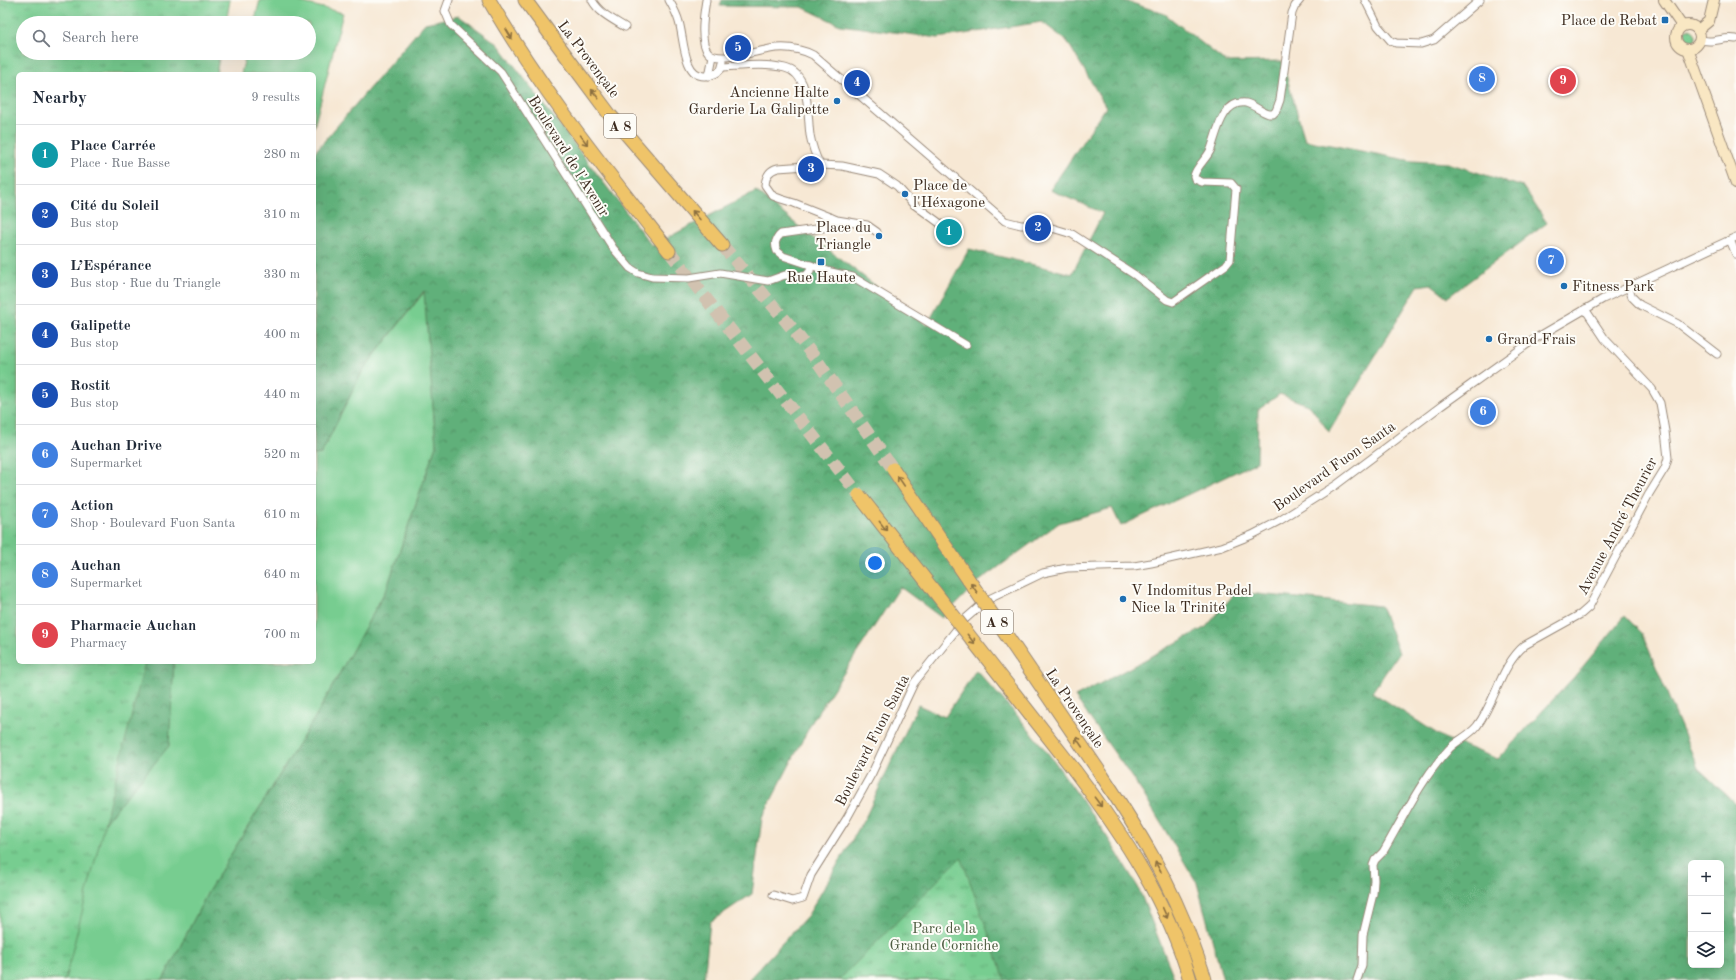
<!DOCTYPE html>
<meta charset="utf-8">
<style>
body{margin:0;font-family:"Old Standard TT",serif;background:#f2f2f3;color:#1f2937}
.controls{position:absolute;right:12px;bottom:12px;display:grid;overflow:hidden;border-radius:6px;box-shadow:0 4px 16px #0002}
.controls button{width:36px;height:36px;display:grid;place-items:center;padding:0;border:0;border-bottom:1px solid #e0e1e3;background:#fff;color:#1f2937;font:20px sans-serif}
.you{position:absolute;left:875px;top:563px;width:14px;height:14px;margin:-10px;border:3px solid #fff;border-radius:50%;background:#1a73e8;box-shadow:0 0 0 6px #1a73e833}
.badge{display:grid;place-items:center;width:26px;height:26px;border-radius:50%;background:#1f6fb2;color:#fff;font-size:13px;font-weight:700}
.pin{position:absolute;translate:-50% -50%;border:2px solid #fff;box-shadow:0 1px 4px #0006}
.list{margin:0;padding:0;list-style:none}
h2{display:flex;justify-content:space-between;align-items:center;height:52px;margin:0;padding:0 16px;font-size:17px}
h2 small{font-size:13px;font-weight:400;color:#747a83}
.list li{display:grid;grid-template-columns:26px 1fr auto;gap:12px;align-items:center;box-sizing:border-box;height:60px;padding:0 16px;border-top:1px solid #e0e1e3}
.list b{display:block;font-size:15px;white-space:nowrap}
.list p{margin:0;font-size:13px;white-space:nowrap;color:#747a83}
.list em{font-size:13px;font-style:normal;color:#747a83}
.icon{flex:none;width:22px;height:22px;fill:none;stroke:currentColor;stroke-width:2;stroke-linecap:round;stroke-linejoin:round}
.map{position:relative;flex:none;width:1736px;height:980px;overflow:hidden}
.search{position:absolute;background:#fff;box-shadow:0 4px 16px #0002;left:16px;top:16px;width:300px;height:44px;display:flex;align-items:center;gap:10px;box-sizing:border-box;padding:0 14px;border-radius:22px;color:#747a83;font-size:15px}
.panel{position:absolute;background:#fff;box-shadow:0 4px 16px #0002;left:16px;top:72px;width:300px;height:592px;border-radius:6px}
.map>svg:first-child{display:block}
.green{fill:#77cd90;stroke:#597c57}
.forest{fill:url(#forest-crowns);stroke:#4e6d4c;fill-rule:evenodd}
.park{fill:url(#park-tufts);stroke:#597c57}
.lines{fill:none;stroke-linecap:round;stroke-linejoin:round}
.highway-tunnel{stroke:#d1c2b0;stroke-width:13;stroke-dasharray:13 6;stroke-linecap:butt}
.street-casing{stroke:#998979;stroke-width:9}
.secondary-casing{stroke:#998979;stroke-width:12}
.highway-casing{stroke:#998979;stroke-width:15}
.street{stroke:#fff;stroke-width:7}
.secondary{stroke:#f9e7c3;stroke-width:10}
.highway{stroke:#efc469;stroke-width:13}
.highway-bridge-casing{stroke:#998979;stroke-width:15;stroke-linecap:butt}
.highway-bridge{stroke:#efc469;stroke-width:13}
.oneway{stroke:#8c6f40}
.poi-dot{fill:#1f6fb2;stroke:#fdfcf7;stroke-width:1.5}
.labels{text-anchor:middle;stroke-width:4;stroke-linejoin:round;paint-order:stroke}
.shield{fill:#fdfcf7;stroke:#75695f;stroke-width:1}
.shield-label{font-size:14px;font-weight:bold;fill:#3b2a1e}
.poi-label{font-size:15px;fill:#3b2a1e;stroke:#fdfcf7;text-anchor:start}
.street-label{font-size:15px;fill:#3b2a1e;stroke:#fdfcf7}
.park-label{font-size:15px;fill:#4d5b40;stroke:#fdfcf7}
</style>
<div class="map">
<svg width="1736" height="980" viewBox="0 0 1736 980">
<defs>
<pattern id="forest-crowns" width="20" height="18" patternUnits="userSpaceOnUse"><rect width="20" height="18" fill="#61b07a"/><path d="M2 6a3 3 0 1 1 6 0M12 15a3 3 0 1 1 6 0" fill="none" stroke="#518f63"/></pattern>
<pattern id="park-tufts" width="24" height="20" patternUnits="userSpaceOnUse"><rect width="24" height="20" fill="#77cd90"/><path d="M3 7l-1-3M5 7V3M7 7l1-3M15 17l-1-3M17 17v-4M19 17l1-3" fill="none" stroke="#63a775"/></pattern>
</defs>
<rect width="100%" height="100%" fill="#fdfcf7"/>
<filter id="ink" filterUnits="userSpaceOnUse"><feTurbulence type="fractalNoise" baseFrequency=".025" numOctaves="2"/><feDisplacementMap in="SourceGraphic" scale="8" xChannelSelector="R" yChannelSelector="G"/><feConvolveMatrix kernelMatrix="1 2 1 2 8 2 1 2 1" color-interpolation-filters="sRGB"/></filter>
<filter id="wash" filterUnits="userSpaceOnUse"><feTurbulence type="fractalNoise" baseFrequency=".012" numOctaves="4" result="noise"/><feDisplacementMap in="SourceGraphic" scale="16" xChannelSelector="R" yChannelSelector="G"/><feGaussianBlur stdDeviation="0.9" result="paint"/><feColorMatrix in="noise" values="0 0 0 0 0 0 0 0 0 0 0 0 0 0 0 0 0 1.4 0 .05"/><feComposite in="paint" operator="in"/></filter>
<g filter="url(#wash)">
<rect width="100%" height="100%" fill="#f7e8d4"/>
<g class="green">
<polygon points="260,0 292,0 343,13 314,127 314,74 241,74 246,53 309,53 309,23 254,23"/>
<circle cx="1688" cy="37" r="8"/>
<polygon points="425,291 436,445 387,588 317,714 208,892 163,980 40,980 42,884 168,746 174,662 314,662 314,455 321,454 363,370"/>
</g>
<g class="forest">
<polygon points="722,0 1123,0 1165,14 1226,62 1282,61 1305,140 1412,161 1448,163 1523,187 1547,223 1448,297 1431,284 1418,286 1329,432 1310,406 1280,394 1258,410 1257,462 1121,526 1112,508 1059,523 978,582 942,618 900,587 813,720 762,818 752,894 710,922 704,980 163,980 208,892 317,714 387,588 436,445 424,291 363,370 321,454 314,455 314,153 425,23 459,16 498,44 652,246 756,191 809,235 927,325 969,249 1072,274 1103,213 1050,190 1106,107 1067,41 1042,22 938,38 840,25 802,7 720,6"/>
<path d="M1236,592L1381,606L1399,653L1372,692L1444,738L1498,759L1574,677L1625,616L1642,633L1698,768L1736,804V980H1223L1197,883L1142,792L1075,697L1206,627ZM1691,863H1721V965H1691Z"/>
<polygon points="46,662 174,662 169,746 83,848 0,980"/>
<polygon points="976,670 1016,714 1055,762 1106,835 1138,887 1175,980 748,980 808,915 866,816 918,705 945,717"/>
</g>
<g class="park">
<polygon points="0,0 230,0 226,23 23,23 23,53 220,53 216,74 18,74 18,662 145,662 65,980 0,980"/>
<polygon points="961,857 1005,980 839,980"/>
</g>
</g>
<g filter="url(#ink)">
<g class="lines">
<g class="highway-tunnel">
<polyline points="722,245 791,327 818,362 893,469"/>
<polyline points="669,251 859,495"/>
</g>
<defs>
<g id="street">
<polyline points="449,0 445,11 451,25 501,72 613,248 630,268 638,273 652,277 689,278 720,273 768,281 785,275 806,276 810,271 811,265"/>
<path d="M592,0C599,13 612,19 625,27"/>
<path d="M669,0C673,7 677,14 679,22C684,37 683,77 705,76C711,76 717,74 721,69L723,62"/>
<path d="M706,0C704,12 699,42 708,52C718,65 761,49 777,48C790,47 801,49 813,55L1005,221L1021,225H1042L1072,234L1135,275L1167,300L1173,302L1226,265L1230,260L1236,189L1231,183L1202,182L1195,179L1194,176C1197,165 1207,159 1211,149C1217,133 1222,100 1246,103C1254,105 1261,112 1269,114H1273L1276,111L1280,100L1292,13L1295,6L1300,0"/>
<polyline points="1365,0 1378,26 1391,41 1396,43 1421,44 1434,40 1480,0"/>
<path d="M1699,39C1712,45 1723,36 1736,39"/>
<path d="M723,67C742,66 765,63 785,68C811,74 807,114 810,135C812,146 815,155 820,165"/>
<polyline points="709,76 713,56"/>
<path d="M832,218L828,225L823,228L781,234C775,239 774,244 777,251L783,256L831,272L853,277L966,345"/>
<path d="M877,232L867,225L837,220L794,203L781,199L773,196L765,185C766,176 769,170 778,168L820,165L842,166L879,174L897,186L912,203L949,230"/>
<polyline points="1730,240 1736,254"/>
<polyline points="1628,286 1632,297 1640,305 1678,324 1717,354"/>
<polyline points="773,895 792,901 803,898 811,875 847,818 872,773 914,683 964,620 987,600 1043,573 1067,568 1134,566 1151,563 1222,547 1252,535 1279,521 1336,485 1441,406 1536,338 1603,299 1736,237"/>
<path d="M1357,980L1362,965L1363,935L1373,894L1374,880L1373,865L1375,860L1383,852C1403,818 1421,779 1449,749C1457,740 1469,736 1477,726C1496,701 1500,666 1525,645L1581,614L1589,607L1649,494L1665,468L1668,458L1665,431L1660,403L1652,389L1605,339L1585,309"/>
</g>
<g id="secondary">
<polyline points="1664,0 1682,26"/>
<circle cx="1688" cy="37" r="12"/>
<polyline points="1698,30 1709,21 1714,0"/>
<polyline points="1688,49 1736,183"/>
</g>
<g id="highway">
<path d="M489,0C540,89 606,170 669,251"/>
<polyline points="525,0 578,72 610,115 722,245"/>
<path d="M1075,771C1123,835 1168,902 1190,980"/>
<path d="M1101,774C1137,828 1171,883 1193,945C1197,957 1202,968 1205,980"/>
</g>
</defs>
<use href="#street" class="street-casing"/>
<use href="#secondary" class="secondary-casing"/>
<use href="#highway" class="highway-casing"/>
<use href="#street" class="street"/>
<use href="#secondary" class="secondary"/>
<use href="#highway" class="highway"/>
<defs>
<g id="highway-bridge">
<polyline points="893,469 1101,774"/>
<polyline points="859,495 1075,771"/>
</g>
</defs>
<use href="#highway-bridge" class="highway-bridge-casing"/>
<use href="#highway-bridge" class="highway-bridge"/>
</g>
<defs><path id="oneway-shaft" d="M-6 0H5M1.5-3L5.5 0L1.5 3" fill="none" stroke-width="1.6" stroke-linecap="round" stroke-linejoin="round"/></defs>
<g class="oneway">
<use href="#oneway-shaft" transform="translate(509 34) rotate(59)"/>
<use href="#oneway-shaft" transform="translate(595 94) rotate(-128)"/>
<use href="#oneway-shaft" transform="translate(584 140) rotate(54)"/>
<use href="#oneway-shaft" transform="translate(696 215) rotate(-131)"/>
<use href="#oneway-shaft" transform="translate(901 481) rotate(-124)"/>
<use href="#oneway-shaft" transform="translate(883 526) rotate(52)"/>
<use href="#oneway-shaft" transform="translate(974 588) rotate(-124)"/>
<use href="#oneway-shaft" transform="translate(971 639) rotate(52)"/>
<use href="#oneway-shaft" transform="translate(1079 742) rotate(-124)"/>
<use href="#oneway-shaft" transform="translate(1098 802) rotate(53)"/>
<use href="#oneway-shaft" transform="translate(1158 867) rotate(-119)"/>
<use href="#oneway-shaft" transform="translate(1165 913) rotate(66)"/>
</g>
</g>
<g class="poi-dot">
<rect x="1661" y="16" width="8" height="8" rx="2"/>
<circle cx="837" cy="101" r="4"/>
<circle cx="905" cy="194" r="4"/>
<circle cx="879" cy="236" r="4"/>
<rect x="817" y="258" width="8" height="8" rx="2"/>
<circle cx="1564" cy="286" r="4"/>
<circle cx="1489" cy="339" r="4"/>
<circle cx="1123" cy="599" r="4"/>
</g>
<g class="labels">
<g class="shield">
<rect x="604" y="114" width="32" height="24" rx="3"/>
<rect x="981" y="610" width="32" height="24" rx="3"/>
</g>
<g class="shield-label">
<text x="620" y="131">A 8</text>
<text x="997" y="627">A 8</text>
</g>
<g class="poi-label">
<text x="1657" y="25" text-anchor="end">Place de Rebat</text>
<text x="829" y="97" text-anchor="end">Ancienne Halte<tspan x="829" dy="17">Garderie La Galipette</tspan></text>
<text x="913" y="190">Place de<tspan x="913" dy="17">l'Héxagone</tspan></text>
<text x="871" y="232" text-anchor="end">Place du<tspan x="871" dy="17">Triangle</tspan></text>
<text x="821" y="282" text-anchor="middle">Rue Haute</text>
<text x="1572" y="291">Fitness Park</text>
<text x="1497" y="344">Grand Frais</text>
<text x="1131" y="595">V Indomitus Padel<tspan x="1131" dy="17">Nice la Trinité</tspan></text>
</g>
<g class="street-label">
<text transform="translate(589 59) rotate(53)" y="5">La Provençale</text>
<text transform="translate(569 156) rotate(58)" y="5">Boulevard de l'Avenir</text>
<text transform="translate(1334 466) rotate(-35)" y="5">Boulevard Fuon Santa</text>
<text transform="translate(1617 526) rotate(-62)" y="5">Avenue André Theurier</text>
<text transform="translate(1075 708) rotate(56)" y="5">La Provençale</text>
<text transform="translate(872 740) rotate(-63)" y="5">Boulevard Fuon Santa</text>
</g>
<g class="park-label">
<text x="944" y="933">Parc de la<tspan x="944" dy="17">Grande Corniche</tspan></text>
</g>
</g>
</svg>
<div class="controls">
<button>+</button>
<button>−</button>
<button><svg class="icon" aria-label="layers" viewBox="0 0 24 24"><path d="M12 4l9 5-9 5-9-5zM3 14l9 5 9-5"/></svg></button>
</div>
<div class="you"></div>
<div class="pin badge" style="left:949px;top:232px;background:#0f9aa8">1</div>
<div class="pin badge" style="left:1038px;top:228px;background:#1a4fb4">2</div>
<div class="pin badge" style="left:811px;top:169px;background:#1a4fb4">3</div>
<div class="pin badge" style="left:857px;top:83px;background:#1a4fb4">4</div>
<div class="pin badge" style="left:738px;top:48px;background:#1a4fb4">5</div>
<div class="pin badge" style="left:1483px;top:412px;background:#3f7fe0">6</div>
<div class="pin badge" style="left:1551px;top:261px;background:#3f7fe0">7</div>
<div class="pin badge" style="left:1482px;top:79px;background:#3f7fe0">8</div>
<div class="pin badge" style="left:1563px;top:81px;background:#e0444e">9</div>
<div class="search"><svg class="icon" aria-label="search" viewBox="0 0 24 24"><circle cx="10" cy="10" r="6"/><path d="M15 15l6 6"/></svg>Search here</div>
<section class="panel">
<h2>Nearby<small>9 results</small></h2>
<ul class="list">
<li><span class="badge" style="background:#0f9aa8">1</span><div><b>Place Carrée</b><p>Place · Rue Basse</p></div><em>280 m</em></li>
<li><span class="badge" style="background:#1a4fb4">2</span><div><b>Cité du Soleil</b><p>Bus stop</p></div><em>310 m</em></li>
<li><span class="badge" style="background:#1a4fb4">3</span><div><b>L’Espérance</b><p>Bus stop · Rue du Triangle</p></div><em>330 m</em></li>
<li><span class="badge" style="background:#1a4fb4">4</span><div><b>Galipette</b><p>Bus stop</p></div><em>400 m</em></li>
<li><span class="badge" style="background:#1a4fb4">5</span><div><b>Rostit</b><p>Bus stop</p></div><em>440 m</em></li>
<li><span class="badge" style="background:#3f7fe0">6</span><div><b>Auchan Drive</b><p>Supermarket</p></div><em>520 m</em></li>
<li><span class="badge" style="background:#3f7fe0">7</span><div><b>Action</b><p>Shop · Boulevard Fuon Santa</p></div><em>610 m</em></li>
<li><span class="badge" style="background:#3f7fe0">8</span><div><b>Auchan</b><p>Supermarket</p></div><em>640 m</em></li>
<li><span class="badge" style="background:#e0444e">9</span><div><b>Pharmacie Auchan</b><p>Pharmacy</p></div><em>700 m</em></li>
</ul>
</section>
</div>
